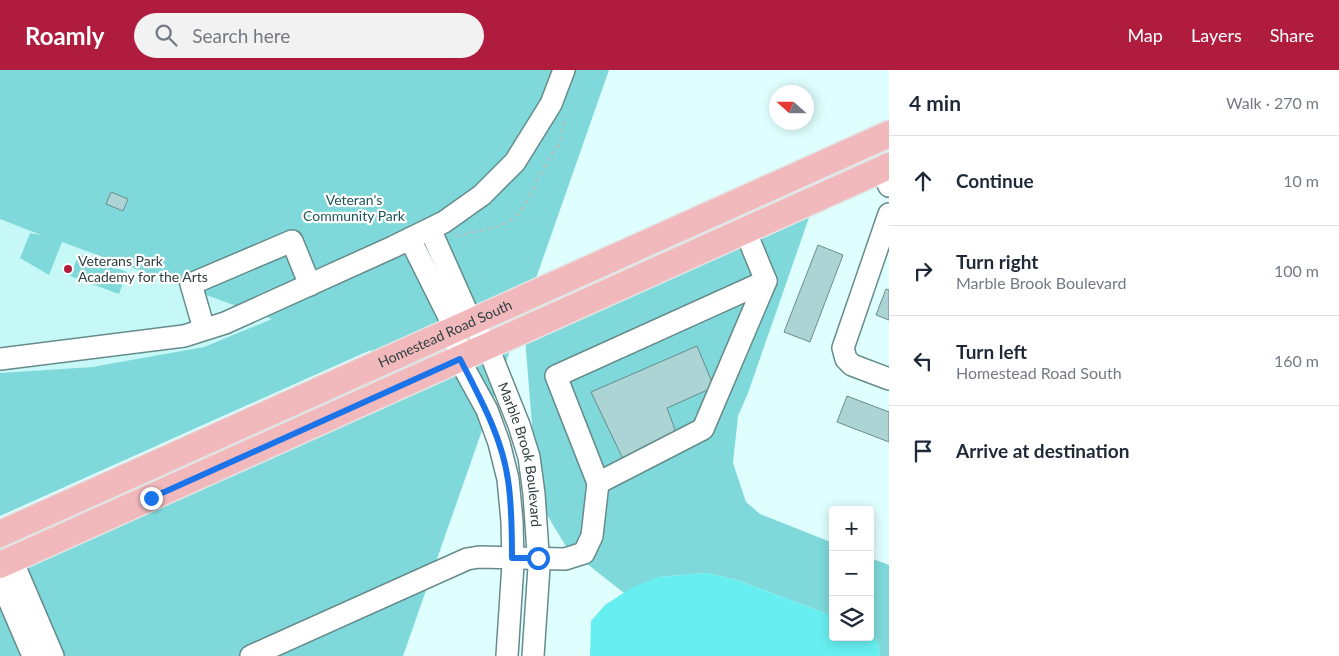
<!DOCTYPE html>
<meta charset="utf-8">
<style>
body{margin:0;font-family:Lato,sans-serif;background:#f2f2f3;color:#1f2937}
.controls{position:absolute;right:15px;bottom:15px;display:grid;overflow:hidden;border-radius:5px;box-shadow:0 2px 12px #0003}
.controls button{width:45px;height:45px;display:grid;place-items:center;padding:0;border:0;border-bottom:1px solid #e0e1e3;background:#fff;color:#1f2937;font:25px sans-serif}
.compass{position:absolute;left:769px;top:15px;width:45px;height:45px;border-radius:50%;background:#fff;box-shadow:0 2px 12px #0003;rotate:291deg}
.stop{position:absolute;width:15px;height:15px;margin:-11px;border:4px solid #1a73e8;border-radius:50%;background:#fff}
.stop.end{background:#1a73e8;border-color:#fff;box-shadow:0 1px 5px #0008}
.list{margin:0;padding:0;list-style:none}
h2{display:flex;justify-content:space-between;align-items:center;height:65px;margin:0;padding:0 20px;font-size:21px}
h2 small{font-size:16px;font-weight:400;color:#747a83}
.list li{display:grid;grid-template-columns:32px 1fr auto;gap:15px;align-items:center;box-sizing:border-box;height:90px;padding:0 20px;border-top:1px solid #e0e1e3}
.list b{display:block;font-size:19px;white-space:nowrap}
.list p{margin:0;font-size:16px;white-space:nowrap;color:#747a83}
.list em{font-size:16px;font-style:normal;color:#747a83}
.icon{flex:none;width:28px;height:28px;fill:none;stroke:currentColor;stroke-width:2;stroke-linecap:round;stroke-linejoin:round}
.map{position:relative;flex:none;width:889px;height:586px;overflow:hidden}
header{display:flex;align-items:center;gap:30px;box-sizing:border-box;height:70px;padding:0 25px;background:#b01c3d;color:#fff}
header strong{font-size:24px}
nav{display:flex;gap:28px;margin-inline-start:auto;font-size:18px}
.search{width:350px;height:45px;background:#f2f2f3;display:flex;align-items:center;gap:12px;box-sizing:border-box;padding:0 18px;border-radius:28px;color:#747a83;font-size:19px}
main{display:flex}
aside{flex:1;background:#fff}
.map>svg:first-child{display:block}
.built{fill:#c6f8f8}
.green{fill:#7fd9da}
.water{fill:#67eef0}
.building{fill:#add4d4;stroke:#698d8d}
.lines{fill:none;stroke-linecap:round;stroke-linejoin:round}
.minor-casing{stroke:#668b8b;stroke-width:24}
.major-casing{stroke:#e2e4e4;stroke-width:29}
.path{stroke:#a8c2c2;stroke-width:2.5;stroke-dasharray:4 4;stroke-linecap:butt}
.minor{stroke:#fff;stroke-width:21}
.major{stroke:#f2b9bd;stroke-width:26}
.route{stroke:#1a73e8;stroke-width:6}
.poi-dot{fill:#b01c3d;stroke:#fff;stroke-width:2}
.labels{text-anchor:middle;stroke-width:4.5;stroke-linejoin:round;paint-order:stroke}
.park-label{font-size:14px;fill:#1d5758;stroke:#fff}
.poi-label{font-size:14px;fill:#2f3f3f;stroke:#fff;text-anchor:start}
.street-label{font-size:14px;fill:#2f3f3f;stroke:#fff}
</style>
<header>
<strong>Roamly</strong>
<div class="search"><svg class="icon" aria-label="search" viewBox="0 0 24 24"><circle cx="10" cy="10" r="6"/><path d="M15 15l6 6"/></svg>Search here</div>
<nav><a>Map</a><a>Layers</a><a>Share</a></nav>
</header>
<main>
<div class="map">
<svg width="889" height="586" viewBox="0 0 889 586">
<rect width="100%" height="100%" fill="#dffefe"/>
<polygon class="built" points="0,149 272,249 204,277 92,297 0,303"/>
<g class="green">
<polygon points="0,0 609,0 534,214 371,286 371,280 364,283 0,446 0,303 92,297 204,277 272,249 62,172 49,205 20,188 30,163 41,165 0,149"/>
<polygon points="812,139 748,323 738,346 733,393 746,432 760,444 833,473 833,546 737,510 706,503 659,507 624,523 567,478 538,430 525,268"/>
<polygon points="79,184 127,202 119,224 70,206"/>
<polygon points="523,246 521,252 0,487 0,472 462,265 465,270"/>
<polygon points="513,272 403,586 0,586 0,504"/>
<polygon points="870,488 889,495 889,586 880,586 878,573 870,566"/>
</g>
<polygon class="water" points="706,503 737,510 833,546 833,567 870,567 870,566 878,572 880,586 590,586 591,551 605,535 631,518 659,507"/>
<g class="building">
<polygon points="111,122 128,129 123,141 106,134"/>
<polygon points="818,175 843,185 810,272 784,262"/>
<polygon points="886,219 889,220 889,250 876,245"/>
<polygon points="697,276 714,317 667,338 677,365 623,389 591,322"/>
<polygon points="847,326 889,342 889,372 837,352"/>
</g>
<g class="lines">
<defs>
<g id="minor">
<polyline points="882,100 889,116"/>
<polyline points="889,144 843,278 846,289 852,295 889,309"/>
<path id="s1" d="M430,159L471,251L487,275L519,355L529,387L534,424L539,497L533,586"/>
<polyline points="410,169 455,259 459,289 487,340 499,373 508,409 512,451 513,494 507,586"/>
<polyline points="204,259 191,214 292,171 310,215"/>
<polyline points="0,289 184,266 225,253 393,177 444,152 482,125 515,92 551,34 564,0"/>
<polyline points="598,413 703,359 766,211"/>
<polyline points="12,490 53,586"/>
<polyline points="0,509 33,586"/>
<polyline points="251,586 467,489 479,487 565,489 584,483 592,466 598,413 556,306 766,211 745,160"/>
</g>
<g id="major">
<path id="s2" d="M0,464L889,64"/>
<polyline points="0,495 889,96"/>
</g>
</defs>
<use href="#minor" class="minor-casing"/>
<use href="#major" class="major-casing"/>
<polyline class="path" points="456,166 496,157 510,151 518,144 526,134 536,112 550,87 559,75 565,46"/>
<use href="#minor" class="minor"/>
<use href="#major" class="major"/>
</g>
<g class="lines">
<path class="route" d="M151,428L460,289C480,328 502,367 508,410C512,436 512,462 512,488H538"/>
</g>
<circle class="poi-dot" cx="68" cy="199" r="5"/>
<g class="labels">
<g class="park-label">
<text x="354" y="135">Veteran's<tspan x="354" dy="16">Community Park</tspan></text>
</g>
<g class="poi-label">
<text x="78" y="196">Veterans Park<tspan x="78" dy="16">Academy for the Arts</tspan></text>
</g>
<g class="street-label">
<text dy="5" stroke="none"><textPath href="#s2" startOffset="488">Homestead Road South</textPath></text>
<text dy="5" stroke="none"><textPath href="#s1" startOffset="245">Marble Brook Boulevard</textPath></text>
</g>
</g>
</svg>
<div class="controls">
<button>+</button>
<button>−</button>
<button><svg class="icon" aria-label="layers" viewBox="0 0 24 24"><path d="M12 4l9 5-9 5-9-5zM3 14l9 5 9-5"/></svg></button>
</div>
<svg class="compass" viewBox="-18 -18 36 36"><path d="M0-13l5 13h-10z" fill="#e53935"/><path d="M0 13l5-13h-10z" fill="#747a83"/></svg>
<div class="stop" style="left:538px;top:488px"></div>
<div class="stop end" style="left:151px;top:428px"></div>
</div>
<aside>
<h2>4 min<small>Walk · 270 m</small></h2>
<ul class="list">
<li><svg class="icon" aria-label="ahead" viewBox="0 0 24 24"><path d="M12 20V5M6 11l6-6 6 6"/></svg><div><b>Continue</b></div><em>10 m</em></li>
<li><svg class="icon" aria-label="right" viewBox="0 0 24 24"><path d="M7 20v-9h11M14 6l5 5-5 5"/></svg><div><b>Turn right</b><p>Marble Brook Boulevard</p></div><em>100 m</em></li>
<li><svg class="icon" aria-label="left" viewBox="0 0 24 24"><path d="M17 20v-9H6M10 6l-5 5 5 5"/></svg><div><b>Turn left</b><p>Homestead Road South</p></div><em>160 m</em></li>
<li><svg class="icon" aria-label="arrive" viewBox="0 0 24 24"><path d="M6 21V4h12l-3 4 3 4H6"/></svg><div><b>Arrive at destination</b></div></li>
</ul>
</aside>
</main>
